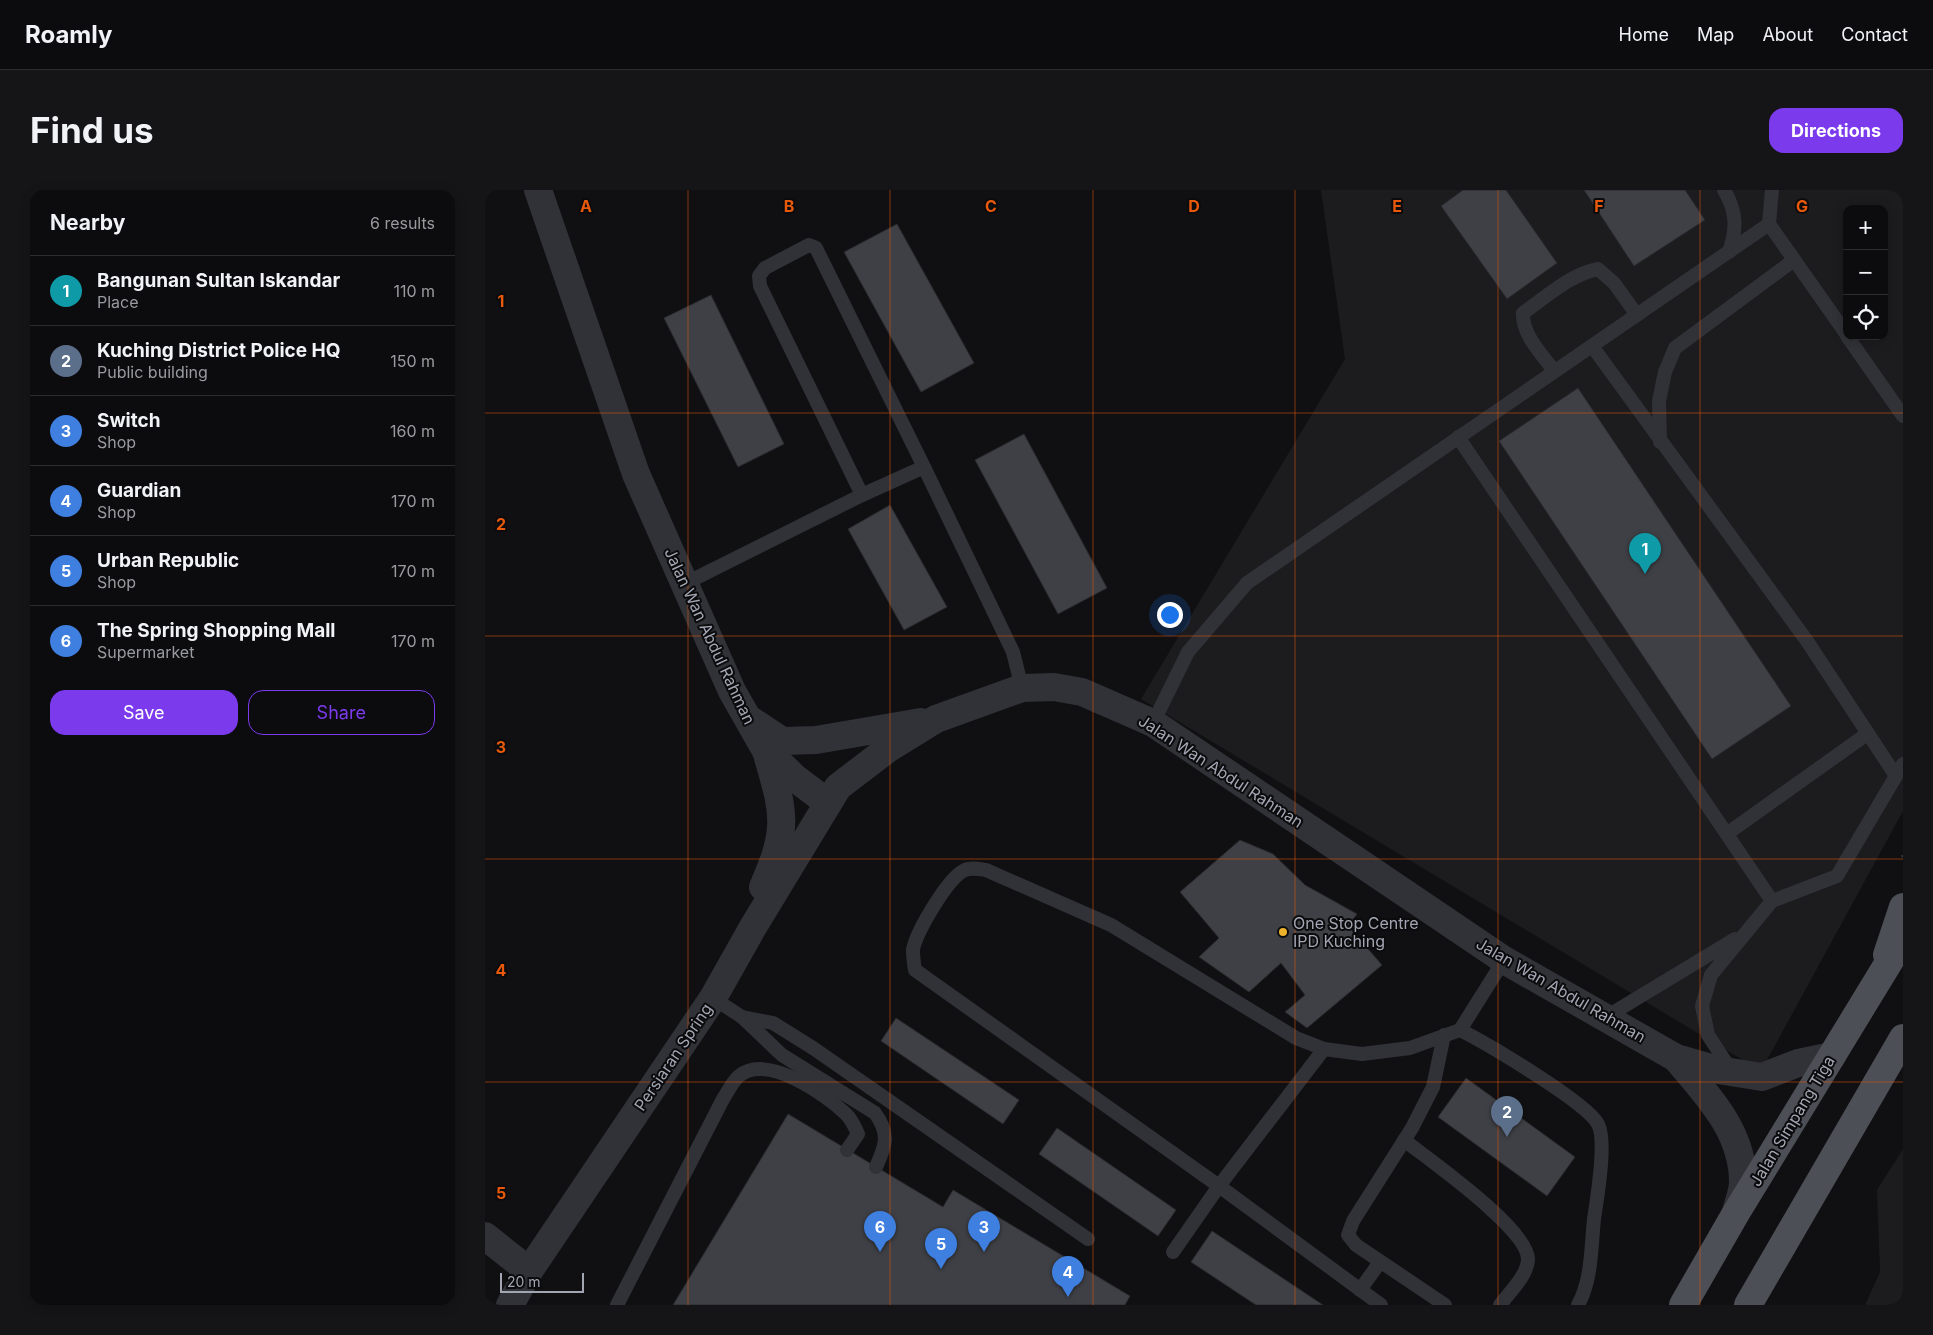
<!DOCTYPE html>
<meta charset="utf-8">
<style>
body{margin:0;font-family:Inter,sans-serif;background:#151517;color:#f1f3f6}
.controls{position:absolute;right:15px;top:15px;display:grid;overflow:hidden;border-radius:10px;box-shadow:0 2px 12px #0003}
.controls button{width:45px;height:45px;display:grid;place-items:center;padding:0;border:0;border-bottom:1px solid #2c2c2e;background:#0c0c0e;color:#f1f3f6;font:25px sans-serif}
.scale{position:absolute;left:15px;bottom:12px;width:84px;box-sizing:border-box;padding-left:5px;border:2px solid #a2a6b2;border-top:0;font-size:14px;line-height:18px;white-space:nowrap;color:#a2a6b2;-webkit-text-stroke:4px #0b0b0d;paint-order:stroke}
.you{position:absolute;left:684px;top:424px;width:18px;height:18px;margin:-12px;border:4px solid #fff;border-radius:50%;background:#1a73e8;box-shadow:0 0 0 8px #1a73e833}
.badge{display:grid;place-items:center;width:32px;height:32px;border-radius:50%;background:#7c3aed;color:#fff;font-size:16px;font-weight:700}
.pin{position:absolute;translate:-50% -41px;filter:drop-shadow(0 1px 2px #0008)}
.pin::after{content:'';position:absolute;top:26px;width:18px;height:15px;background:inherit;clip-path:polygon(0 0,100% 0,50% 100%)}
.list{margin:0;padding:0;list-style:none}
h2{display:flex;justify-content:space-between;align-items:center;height:65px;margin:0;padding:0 20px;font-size:21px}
h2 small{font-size:16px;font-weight:400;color:#9a9b9e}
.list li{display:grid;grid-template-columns:32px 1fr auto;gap:15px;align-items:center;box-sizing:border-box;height:70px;padding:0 20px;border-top:1px solid #2c2c2e}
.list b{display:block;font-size:19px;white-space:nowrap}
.list p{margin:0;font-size:16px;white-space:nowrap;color:#9a9b9e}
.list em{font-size:16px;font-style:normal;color:#9a9b9e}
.actions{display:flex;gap:10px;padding:15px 20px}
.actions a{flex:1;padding:11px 0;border:1px solid #7c3aed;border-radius:15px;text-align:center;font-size:18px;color:#7c3aed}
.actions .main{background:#7c3aed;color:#fff}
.icon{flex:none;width:28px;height:28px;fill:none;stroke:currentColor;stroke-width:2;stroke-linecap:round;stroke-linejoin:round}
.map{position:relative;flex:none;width:1418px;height:1115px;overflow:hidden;border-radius:15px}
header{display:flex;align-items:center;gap:30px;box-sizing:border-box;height:70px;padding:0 25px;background:#0c0c0e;border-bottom:1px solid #2c2c2e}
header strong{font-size:24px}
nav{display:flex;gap:28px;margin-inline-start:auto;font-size:18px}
.intro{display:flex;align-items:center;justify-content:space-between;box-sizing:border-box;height:120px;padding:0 30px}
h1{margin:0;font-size:35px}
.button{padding:12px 22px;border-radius:15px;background:#7c3aed;color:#fff;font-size:18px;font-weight:700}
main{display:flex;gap:30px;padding:0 30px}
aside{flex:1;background:#0c0c0e;border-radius:15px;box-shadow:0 2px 12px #0003}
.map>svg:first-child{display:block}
.built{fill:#1c1c1f;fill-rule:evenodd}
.building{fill:#3f4045;stroke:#2a2a2e}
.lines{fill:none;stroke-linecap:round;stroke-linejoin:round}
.path{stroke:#37393e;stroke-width:3;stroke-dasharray:2.5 4;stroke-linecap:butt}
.service{stroke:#313237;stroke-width:14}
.minor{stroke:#313237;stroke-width:28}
.tertiary{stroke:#313237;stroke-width:28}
.primary{stroke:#4d4f56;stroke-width:28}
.grid{fill:none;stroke:#e8590c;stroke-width:1;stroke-opacity:0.55}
.poi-dot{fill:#eeb32c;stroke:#0b0b0d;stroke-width:2}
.labels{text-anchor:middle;stroke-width:4;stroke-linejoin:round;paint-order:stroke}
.street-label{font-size:16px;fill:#a2a6b2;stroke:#0b0b0d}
.poi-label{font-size:16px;fill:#a2a6b2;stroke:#0b0b0d;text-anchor:start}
.grid-label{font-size:16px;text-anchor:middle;font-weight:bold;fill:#e8590c;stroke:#0b0b0d;stroke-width:4;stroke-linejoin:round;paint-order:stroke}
</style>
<header>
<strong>Roamly</strong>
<nav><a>Home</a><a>Map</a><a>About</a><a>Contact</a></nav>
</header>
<div class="intro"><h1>Find us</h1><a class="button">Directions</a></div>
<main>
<aside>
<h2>Nearby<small>6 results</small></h2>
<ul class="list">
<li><span class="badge" style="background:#0f9aa8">1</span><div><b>Bangunan Sultan Iskandar</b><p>Place</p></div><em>110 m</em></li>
<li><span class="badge" style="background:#5c6f8a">2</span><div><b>Kuching District Police HQ</b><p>Public building</p></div><em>150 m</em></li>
<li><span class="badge" style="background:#3f7fe0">3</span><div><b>Switch</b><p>Shop</p></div><em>160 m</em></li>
<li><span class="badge" style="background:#3f7fe0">4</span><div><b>Guardian</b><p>Shop</p></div><em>170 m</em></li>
<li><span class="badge" style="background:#3f7fe0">5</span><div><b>Urban Republic</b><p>Shop</p></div><em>170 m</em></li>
<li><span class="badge" style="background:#3f7fe0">6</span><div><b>The Spring Shopping Mall</b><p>Supermarket</p></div><em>170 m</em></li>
</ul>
<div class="actions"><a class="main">Save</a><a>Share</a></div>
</aside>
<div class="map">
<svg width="1418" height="1115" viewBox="0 0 1418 1115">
<rect width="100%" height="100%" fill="#101012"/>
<g class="built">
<path d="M836,0H1418V621L1276,881L656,509L860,169ZM1362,19H1399V146H1362Z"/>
<polygon points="1418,959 1418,1115 1380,1115 1395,1082 1392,1000"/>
</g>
<g class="building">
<polygon points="978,0 1021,0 1072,73 1022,109 956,16"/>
<polygon points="1099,0 1200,0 1220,30 1149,76"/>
<polygon points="412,34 489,173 436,202 359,62"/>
<polygon points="226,105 299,254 253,277 179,128"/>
<polygon points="1093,198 1306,516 1227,569 1014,251"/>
<polygon points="539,244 622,398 573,424 490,270"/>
<polygon points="405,315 462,417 419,440 363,339"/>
<polygon points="755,650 788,664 820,695 872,724 863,736 897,775 822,838 800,822 820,805 796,773 764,802 714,767 734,748 695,702"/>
<polygon points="411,828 534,910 518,934 396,851"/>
<polygon points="981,888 1090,967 1062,1006 953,927"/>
<polygon points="303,924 458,1017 468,1000 645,1106 640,1115 188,1115"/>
<polygon points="572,938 691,1020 673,1046 554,964"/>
<polygon points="727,1041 838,1115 771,1115 706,1072"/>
</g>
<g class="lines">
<polyline class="path" points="1418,665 1418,668"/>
<g class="service">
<path d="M1239,0C1252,22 1252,39 1244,62"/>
<polyline points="1287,0 1284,34 1362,145"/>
<polyline points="1362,146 1418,226"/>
<polyline points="1107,156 1322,451 1411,586"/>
<path d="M1069,181C1057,164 1037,145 1038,123C1061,107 1086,84 1113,79L1129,93L1152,125"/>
<polyline points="973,247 1287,711"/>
<polyline points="1175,252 1174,211 1180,182 1190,158 1309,70"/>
<polyline points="377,305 275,96 274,86 280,78 324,55 331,58 439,277"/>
<polyline points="199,394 377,305 439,277 528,462 537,498"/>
<polyline points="668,533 703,462 762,393 1284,34"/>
<polyline points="1243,643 1382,544"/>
<path d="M228,808L257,827L297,865L390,923C405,944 401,955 391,977"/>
<polyline points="257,827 288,833 328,858 603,1049"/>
<polyline points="1121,827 1250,749"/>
<path d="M975,840C1001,853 1101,912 1113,934C1122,951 1112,1009 1109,1029C1106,1057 1107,1090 1093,1115"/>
<polyline points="959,845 948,897 927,938 868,1031 863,1045 871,1055 960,1115"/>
<polyline points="1249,880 1240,871 1223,845 1217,816 1226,785 1287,711 1352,686 1418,574"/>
<path d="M919,950C943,969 1045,1040 1043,1070C1042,1086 1024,1103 1015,1115"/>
<polyline points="688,1062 734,996 839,859"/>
<polyline points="875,1100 895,1072"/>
<path d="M132,1115L238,909C243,902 247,892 254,886C282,863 340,904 361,924C366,929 370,937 373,944L362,960"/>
<path d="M896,1115L734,996L430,780C429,774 428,766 428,760C431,742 462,690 478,681C485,677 494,679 501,680L626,735L811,848L839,859L877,864L925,858L975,840L1019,770"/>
</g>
<polyline class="minor" points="0,1046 44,1081"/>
<g class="tertiary">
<polyline points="53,0 151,284 247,501 280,559 310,588 343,613"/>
<polyline points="267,531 297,551 331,550 436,532"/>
<path d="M278,697C286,678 295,658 296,637C298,612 287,584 281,560"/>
<path d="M1191,868C1222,905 1258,941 1258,992C1258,1002 1253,1013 1251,1022"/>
<polyline points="25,1115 44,1081 228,808 268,737 353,597 404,558 451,529 537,498 569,497 597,502 668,533 1019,770 1191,868 1233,880 1277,887 1313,873 1347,866"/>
</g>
<g class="primary">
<polyline points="1402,765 1418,717"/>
<polyline points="1198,1115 1251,1023 1418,749"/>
<polyline points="1263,1115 1418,848"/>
</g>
</g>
<path class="grid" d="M203,0V1115M405,0V1115M608,0V1115M810,0V1115M1013,0V1115M1215,0V1115M0,223H1418M0,446H1418M0,669H1418M0,892H1418"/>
<circle class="poi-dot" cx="798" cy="742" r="5"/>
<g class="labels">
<g class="street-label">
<text transform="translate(225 446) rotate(65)" y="6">Jalan Wan Abdul Rahman</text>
<text transform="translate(736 581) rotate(33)" y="6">Jalan Wan Abdul Rahman</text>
<text transform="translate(1076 800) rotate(30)" y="6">Jalan Wan Abdul Rahman</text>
<text transform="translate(188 867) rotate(-56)" y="6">Persiaran Spring</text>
<text transform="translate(1307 931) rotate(-59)" y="6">Jalan Simpang Tiga</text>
</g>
<g class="poi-label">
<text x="808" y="739">One Stop Centre<tspan x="808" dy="18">IPD Kuching</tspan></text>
</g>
</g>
<g class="grid-label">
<text x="101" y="22">A</text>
<text x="304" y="22">B</text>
<text x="506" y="22">C</text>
<text x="709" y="22">D</text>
<text x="912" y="22">E</text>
<text x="1114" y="22">F</text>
<text x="1317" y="22">G</text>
<text x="16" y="117">1</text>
<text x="16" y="340">2</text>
<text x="16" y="563">3</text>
<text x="16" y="786">4</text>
<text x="16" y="1009">5</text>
</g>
</svg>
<div class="controls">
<button>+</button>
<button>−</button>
<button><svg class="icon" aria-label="locate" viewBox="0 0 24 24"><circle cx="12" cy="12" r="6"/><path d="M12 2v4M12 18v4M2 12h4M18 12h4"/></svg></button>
</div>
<div class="scale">20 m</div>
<div class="you"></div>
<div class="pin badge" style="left:1160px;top:384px;background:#0f9aa8">1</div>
<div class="pin badge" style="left:1022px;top:947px;background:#5c6f8a">2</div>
<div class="pin badge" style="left:499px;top:1062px;background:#3f7fe0">3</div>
<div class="pin badge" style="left:583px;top:1107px;background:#3f7fe0">4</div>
<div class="pin badge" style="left:456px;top:1079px;background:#3f7fe0">5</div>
<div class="pin badge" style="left:395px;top:1062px;background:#3f7fe0">6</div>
</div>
</main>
